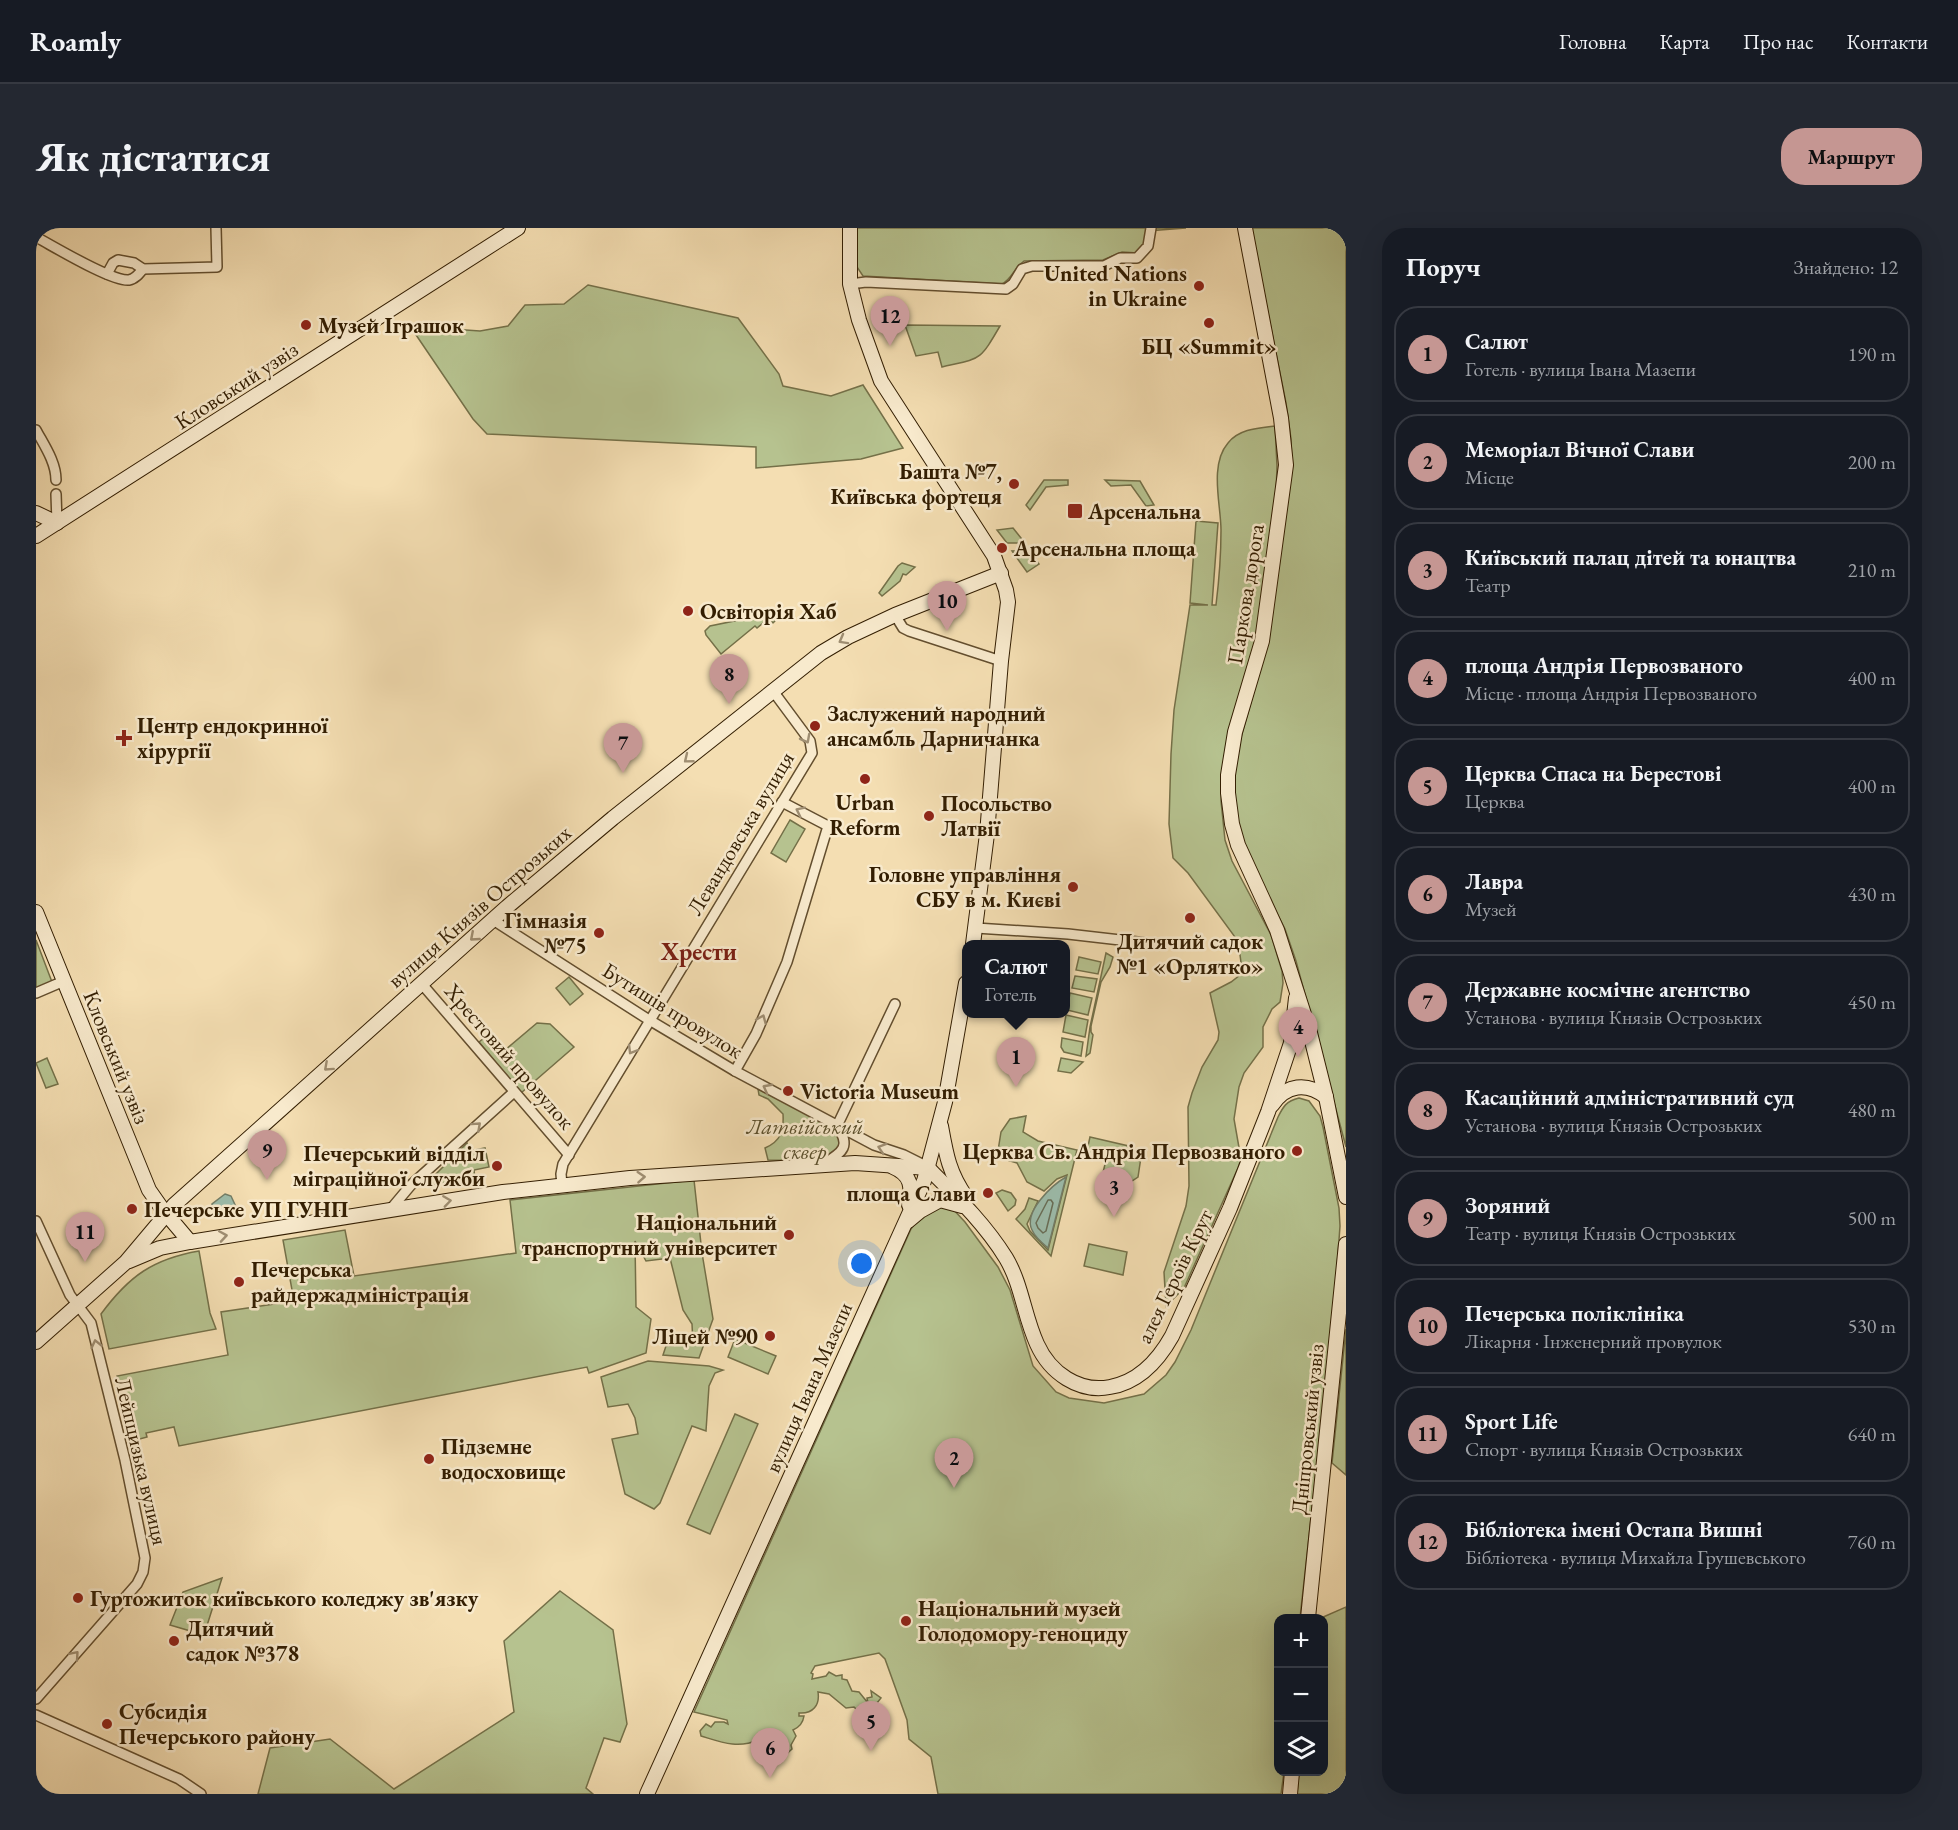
<!DOCTYPE html>
<html lang="uk">
<meta charset="utf-8">
<style>
body{margin:0;font-family:"EB Garamond",serif;background:#242831;color:#f1f3f6}
.controls{position:absolute;right:18px;bottom:18px;display:grid;overflow:hidden;border-radius:12px;box-shadow:0 6px 24px #0002}
.controls button{width:54px;height:54px;display:grid;place-items:center;padding:0;border:0;border-bottom:2px solid #363941;background:#171b24;color:#f1f3f6;font:30px sans-serif}
.you{position:absolute;left:826px;top:1036px;width:21px;height:21px;margin:-15px;border:4px solid #fff;border-radius:50%;background:#1a73e8;box-shadow:0 0 0 9px #1a73e833}
.badge{display:grid;place-items:center;width:39px;height:39px;border-radius:50%;background:#c59692;color:#111;font-size:20px;font-weight:700}
.pin{position:absolute;translate:-50% -50px;filter:drop-shadow(0 2px 3px #0008)}
.pin::after{content:'';position:absolute;top:32px;width:21px;height:18px;background:inherit;clip-path:polygon(0 0,100% 0,50% 100%)}
.popup{position:absolute;left:926px;top:712px;width:108px;height:78px;box-sizing:border-box;display:grid;place-content:center;border-radius:12px;background:#171b24;filter:drop-shadow(0 2px 4px #0005);font-size:20px;white-space:nowrap;color:#9ea1a6}
.popup b{font-size:22px;color:#f1f3f6}
.popup::after{content:'';position:absolute;left:50%;top:100%;margin-left:-12px;border:12px solid transparent;border-top-color:#171b24}
.list{margin:0;padding:0;list-style:none}
h2{display:flex;justify-content:space-between;align-items:center;height:78px;margin:0;padding:0 24px;font-size:26px}
h2 small{font-size:20px;font-weight:400;color:#9ea1a6}
.list li{display:grid;grid-template-columns:39px 1fr auto;gap:18px;align-items:center;box-sizing:border-box;height:96px;margin:0 12px 12px;padding:0 12px;border:2px solid #363941;border-radius:24px}
.list b{display:block;font-size:22px;white-space:nowrap}
.list p{margin:0;font-size:20px;white-space:nowrap;color:#9ea1a6}
.list em{font-size:20px;font-style:normal;color:#9ea1a6}
.icon{flex:none;width:33px;height:33px;fill:none;stroke:currentColor;stroke-width:2;stroke-linecap:round;stroke-linejoin:round}
.map{position:relative;flex:none;width:1310px;height:1566px;overflow:hidden;border-radius:24px}
header{display:flex;align-items:center;gap:36px;box-sizing:border-box;height:84px;padding:0 30px;background:#171b24;border-bottom:2px solid #363941}
header strong{font-size:28px}
nav{display:flex;gap:33px;margin-inline-start:auto;font-size:21px}
.intro{display:flex;align-items:center;justify-content:space-between;box-sizing:border-box;height:144px;padding:0 36px}
h1{margin:0;font-size:42px}
.button{padding:15px 27px;border-radius:24px;background:#c59692;color:#111;font-size:21px;font-weight:700}
main{display:flex;gap:36px;padding:0 36px}
aside{flex:1;background:#171b24;border-radius:24px;box-shadow:0 6px 24px #0002}
.map>svg:first-child{display:block}
.green{fill:#b6c28f;stroke:#747048;stroke-width:1.5}
.water{fill:#9cbcab;stroke:#727d67;stroke-width:1.5}
.lines{fill:none;stroke-linecap:round;stroke-linejoin:round}
.shore{stroke:#686d56;stroke-width:1.5}
.street-casing{stroke:#634e2e;stroke-width:12}
.secondary-casing{stroke:#331e02;stroke-width:16}
.street{stroke:#f8eacd;stroke-width:9}
.secondary{stroke:#f8eacd;stroke-width:14}
.oneway{stroke:#9f8e72}
.poi-dot{fill:#8f2418;stroke:#f8eacd;stroke-width:2}
.labels{text-anchor:middle;stroke-width:5;stroke-linejoin:round;paint-order:stroke}
.poi-label{font-size:22px;font-weight:bold;fill:#331e02;stroke:#f8eacd;text-anchor:start}
.street-label{font-size:22px;fill:#331e02;stroke:#f8eacd}
.park-label{font-size:22px;font-style:italic;fill:#5a4f2c;stroke:#f8eacd}
.neighbourhood-label{font-size:24px;font-weight:bold;fill:#7a1f14;stroke:#f8eacd}
</style>
<header>
<strong>Roamly</strong>
<nav><a>Головна</a><a>Карта</a><a>Про нас</a><a>Контакти</a></nav>
</header>
<div class="intro"><h1>Як дістатися</h1><a class="button">Маршрут</a></div>
<main>
<div class="map">
<svg width="1310" height="1566" viewBox="0 0 1310 1566">
<rect width="100%" height="100%" fill="#f4deb2"/>
<filter id="stains"><feTurbulence type="fractalNoise" baseFrequency=".00333" numOctaves="4"/><feColorMatrix values="0 0 0 0 .2 0 0 0 0 .09 0 0 0 0 .02 0 0 0 .5 -.17"/></filter>
<radialGradient id="worn" r=".72"><stop offset=".6" stop-color="#630" stop-opacity="0"/><stop offset="1" stop-color="#630" stop-opacity=".3"/></radialGradient>
<g class="green">
<path d="M821,0H1150L1111,3L1107,20L1102,25L1086,24L1067,32L988,33C978,40 976,51 966,56L827,48L821,39Z"/>
<polygon points="1215,0 1310,0 1310,919 1260,733 1249,701 1218,641 1207,614 1200,591 1198,568 1198,545 1204,513 1232,413 1256,239 1255,211 1250,175"/>
<polygon points="552,57 702,90 743,146 747,158 795,168 827,157 867,220 825,231 720,240 720,219 451,206 437,191 374,98 444,103 472,98 489,77 528,76"/>
<path d="M869,97L964,98C943,134 945,130 906,139L902,124L880,128Z"/>
<path d="M1239,198L1241,238L1240,267L1221,410L1195,495L1188,531L1185,573L1189,612L1196,633L1235,707L1246,743L1247,755L1244,774L1236,781L1227,799V819L1208,845L1203,859L1198,891L1205,931L1202,940L1148,1060L1130,1078L1128,1044L1150,978L1153,958L1152,879L1156,865L1166,839L1182,812L1183,804L1174,765L1195,754L1204,747L1206,742L1204,727L1199,709L1152,645L1137,630L1133,596L1135,526L1138,482L1154,377H1172L1154,375L1160,293L1182,295L1176,377H1180C1183,353 1185,327 1185,302C1185,277 1173,237 1192,215C1203,201 1222,200 1239,198Z"/>
<polygon points="1008,252 1032,252 1032,257 1010,259 994,282 990,277"/>
<polygon points="1069,252 1104,253 1118,277 1110,278 1095,257 1075,258"/>
<polygon points="977,300 989,315 971,315 961,302"/>
<polygon points="994,322 1003,336 991,344 976,323"/>
<polygon points="866,335 879,339 870,347 867,346 864,353 846,368 843,365 862,338"/>
<polygon points="742,384 745,385 744,388 737,395 733,390 721,400 719,398 685,426 670,407 669,403 674,398"/>
<polygon points="754,592 769,601 750,634 735,625"/>
<polygon points="0,712 16,754 0,760"/>
<polygon points="1070,725 1077,729 1074,739 1065,754 1055,798 1055,804 1057,807 1054,825 1050,828 1054,799"/>
<polygon points="1043,729 1065,734 1062,746 1040,742"/>
<polygon points="1039,748 1061,751 1058,764 1036,760"/>
<polygon points="533,749 547,766 534,777 520,760"/>
<polygon points="1034,765 1056,770 1052,787 1031,782"/>
<polygon points="1030,787 1052,792 1049,809 1027,804"/>
<polygon points="501,795 514,796 538,819 485,865 443,814 454,805 469,822"/>
<polygon points="1026,810 1047,814 1045,828 1028,824 1025,819"/>
<polygon points="11,830 22,856 10,860 0,835"/>
<polygon points="1025,830 1047,834 1035,845 1022,843"/>
<path d="M722,861L795,898L802,907L804,918L797,929L781,933L732,932L729,920C745,913 748,903 747,886L732,871L723,867Z"/>
<path d="M1263,870L1273,873L1284,888L1287,899L1303,980L1304,998L1298,1081L1264,1390H1242V1544H1248L1245,1566H902L895,1529L873,1511L871,1492L849,1431L843,1425L779,1438L775,1445L777,1446L776,1451L790,1448L793,1444L800,1448L806,1447V1451L811,1452L816,1463L823,1464L832,1475L831,1470L836,1469L835,1463L845,1470L837,1480C839,1487 842,1495 850,1496V1501L848,1503C843,1496 837,1496 832,1489L825,1491L823,1484L818,1479L810,1480L793,1466L782,1464C784,1477 777,1486 763,1485V1488H768C767,1495 764,1499 757,1502L760,1508L755,1517L756,1521L746,1530L732,1531L722,1522L726,1518L722,1512C702,1521 685,1514 665,1508L664,1503L670,1496L675,1499L679,1494H688L692,1496L691,1492L658,1484L875,1001C888,982 892,976 915,979L929,994L962,1039L974,1062L997,1138L1020,1164L1033,1170L1068,1175L1108,1166L1130,1147L1139,1134L1155,1102L1242,889C1247,879 1250,873 1263,870Z"/>
<polygon points="990,888 987,904 1002,913 1041,922 1015,1028 980,991 989,981 993,970 1002,973 991,996 994,1003 1012,1022 1031,947 1021,951 1008,963 991,954 981,935 961,929 965,904 974,891"/>
<polygon points="1054,909 1097,919 1105,929 1102,949 1087,959 1065,953 1070,932 1050,927"/>
<polygon points="431,915 434,923 449,920 453,939 438,942 439,951 395,957 393,953"/>
<polygon points="658,952 666,1025 677,1091 663,1130 627,1127 630,1118 657,1116 656,1096 647,1082 634,1030 610,1033 599,1013 600,1079 615,1091 610,1125 553,1145 551,1139 143,1218 138,1199 110,1205 111,1209 100,1212 95,1211 81,1148 192,1127 185,1084 258,1073 247,1012 309,1002 318,1048 480,1025 474,972"/>
<polygon points="966,962 975,965 980,972 979,977 972,983 960,965"/>
<polygon points="1053,1016 1091,1024 1087,1047 1048,1038"/>
<path d="M163,1023L174,1085L180,1101L73,1121L65,1086C93,1048 117,1031 163,1023Z"/>
<polygon points="1310,1101 1310,1247 1296,1235"/>
<polygon points="699,1111 740,1128 732,1146 692,1129"/>
<polygon points="612,1133 673,1138 687,1142 679,1145 673,1158 670,1203 656,1198 624,1275 618,1281 589,1266 576,1211 602,1206 599,1190 592,1176 572,1179 565,1149"/>
<polygon points="699,1186 722,1196 674,1306 651,1296"/>
<polygon points="186,1350 168,1407 134,1397 147,1364"/>
<polygon points="524,1363 577,1402 591,1496 584,1514 568,1510 550,1560 557,1566 222,1566 234,1520 294,1511 358,1561 478,1484 468,1413"/>
<polygon points="1310,1379 1310,1566 1261,1566 1263,1544 1288,1544 1288,1390 1285,1390"/>
</g>
<g class="water">
<path d="M1030,949L1012,1020C1006,1015 999,1009 996,1002C987,984 1016,957 1030,949Z"/>
<polygon points="189,966 195,968 201,981 198,987 182,990 177,987 175,981 176,976"/>
</g>
<g class="lines">
<polygon class="shore" points="1012,972 1015,972 1017,975 1010,1003 1007,1005 1002,1000 1000,995"/>
<defs>
<g id="street">
<path d="M0,9C17,18 76,54 93,52C99,51 103,46 107,41"/>
<polyline points="71,46 77,35 82,32 98,35 107,41 181,39 180,0"/>
<polyline points="814,56 830,54 970,61 977,56 986,41 996,38 1068,38 1084,30 1101,30 1112,18 1115,0"/>
<path d="M0,202C8,217 20,234 20,252"/>
<polyline points="20,266 21,295"/>
<polyline points="859,387 867,400 873,403 965,433"/>
<polyline points="457,692 610,790 699,843 838,917 868,927 890,938"/>
<polyline points="940,700 1032,706 1119,716"/>
<polyline points="385,755 533,927"/>
<polyline points="0,765 28,753"/>
<polyline points="699,843 720,806 751,734 792,598 746,574"/>
<polyline points="801,898 859,776"/>
<path d="M789,935C807,924 815,918 801,898"/>
<polyline points="526,957 525,946 527,936 776,525 774,513 737,463"/>
<polyline points="354,982 375,957 478,864"/>
<polyline points="0,993 34,1067 55,1095 89,1232 109,1330 107,1344 101,1356 0,1471"/>
<polyline points="0,1487 143,1551 165,1566"/>
</g>
<g id="secondary">
<polyline points="814,0 814,56 823,92 845,153 958,328 970,362 972,374 965,433 951,606 937,716"/>
<polyline points="1209,0 1245,190 1250,237 1226,413 1199,504 1192,547 1192,565 1196,596 1202,617 1241,702 1274,805 1290,869 1310,969"/>
<polyline points="0,285 21,295"/>
<polyline points="0,308 482,0"/>
<polyline points="0,684 113,962 127,982 154,1014"/>
<path d="M1236,877C1250,856 1271,854 1290,869"/>
<path d="M905,898C910,926 913,945 930,969"/>
<path d="M857,939C876,947 876,959 873,977"/>
<path d="M892,940C920,968 949,996 970,1030C986,1057 988,1088 1001,1116C1014,1145 1043,1165 1074,1159C1103,1154 1122,1133 1136,1108L1194,980L1232,884L1255,815L1260,770"/>
<polyline points="872,993 884,983 904,972 926,978"/>
<polyline points="93,1033 124,1020 154,1014 467,964 594,950 819,935 892,940"/>
<polyline points="0,1114 90,1034 138,977 471,679 577,590 785,425 812,409 859,387 965,345"/>
<polyline points="1272,1390 1310,1016"/>
<polyline points="611,1566 888,953 909,874 930,755"/>
<polyline points="1254,1566 1256,1544"/>
</g>
</defs>
<use href="#street" class="street-casing"/>
<use href="#secondary" class="secondary-casing"/>
<use href="#street" class="street"/>
<use href="#secondary" class="secondary"/>
</g>
<defs><path id="oneway-chevron" d="M-2-3.5L2.5 0L-2 3.5" fill="none" stroke-width="1.6" stroke-linecap="round" stroke-linejoin="round" transform="scale(1.5)"/></defs>
<g class="oneway">
<use href="#oneway-chevron" transform="translate(807 412) rotate(151)"/>
<use href="#oneway-chevron" transform="translate(770 511) rotate(62)"/>
<use href="#oneway-chevron" transform="translate(652 531) rotate(141)"/>
<use href="#oneway-chevron" transform="translate(764 583) rotate(-154)"/>
<use href="#oneway-chevron" transform="translate(438 709) rotate(139)"/>
<use href="#oneway-chevron" transform="translate(726 791) rotate(-67)"/>
<use href="#oneway-chevron" transform="translate(596 822) rotate(121)"/>
<use href="#oneway-chevron" transform="translate(292 839) rotate(138)"/>
<use href="#oneway-chevron" transform="translate(731 860) rotate(-152)"/>
<use href="#oneway-chevron" transform="translate(441 898) rotate(-42)"/>
<use href="#oneway-chevron" transform="translate(846 920) rotate(-162)"/>
<use href="#oneway-chevron" transform="translate(605 949) rotate(-4)"/>
<use href="#oneway-chevron" transform="translate(411 973) rotate(-8)"/>
<use href="#oneway-chevron" transform="translate(187 1008) rotate(-9)"/>
<use href="#oneway-chevron" transform="translate(60 1116) rotate(-103)"/>
<use href="#oneway-chevron" transform="translate(39 1427) rotate(-49)"/>
</g>
<g class="poi-dot">
<circle cx="1163" cy="58" r="6"/>
<circle cx="1173" cy="95" r="6"/>
<circle cx="270" cy="97" r="6"/>
<circle cx="978" cy="256" r="6"/>
<rect x="1031" y="275" width="16" height="16" rx="3"/>
<circle cx="966" cy="320" r="6"/>
<circle cx="652" cy="383" r="6"/>
<circle cx="779" cy="498" r="6"/>
<path d="M85 501h6v6h6v6h-6v6h-6v-6h-6v-6h6z"/>
<circle cx="829" cy="551" r="6"/>
<circle cx="893" cy="588" r="6"/>
<circle cx="1037" cy="659" r="6"/>
<circle cx="1154" cy="690" r="6"/>
<circle cx="563" cy="705" r="6"/>
<circle cx="752" cy="863" r="6"/>
<circle cx="1261" cy="923" r="6"/>
<circle cx="461" cy="938" r="6"/>
<circle cx="952" cy="965" r="6"/>
<circle cx="96" cy="981" r="6"/>
<circle cx="753" cy="1007" r="6"/>
<circle cx="203" cy="1054" r="6"/>
<circle cx="734" cy="1108" r="6"/>
<circle cx="393" cy="1231" r="6"/>
<circle cx="42" cy="1370" r="6"/>
<circle cx="870" cy="1393" r="6"/>
<circle cx="138" cy="1413" r="6"/>
<circle cx="71" cy="1496" r="6"/>
</g>
<g class="labels">
<g class="poi-label">
<text x="1151" y="53" text-anchor="end">United Nations<tspan x="1151" dy="25">in Ukraine</tspan></text>
<text x="282" y="105">Музей Іграшок</text>
<text x="1173" y="126" text-anchor="middle">БЦ «Summit»</text>
<text x="966" y="251" text-anchor="end">Башта №7,<tspan x="966" dy="25">Київська фортеця</tspan></text>
<text x="1052" y="291">Арсенальна</text>
<text x="978" y="328">Арсенальна площа</text>
<text x="664" y="391">Освіторія Хаб</text>
<text x="791" y="493">Заслужений народний<tspan x="791" dy="25">ансамбль Дарничанка</tspan></text>
<text x="101" y="505">Центр ендокринної<tspan x="101" dy="25">хірургії</tspan></text>
<text x="829" y="582" text-anchor="middle">Urban<tspan x="829" dy="25">Reform</tspan></text>
<text x="905" y="583">Посольство<tspan x="905" dy="25">Латвії</tspan></text>
<text x="1025" y="654" text-anchor="end">Головне управління<tspan x="1025" dy="25">СБУ в м. Києві</tspan></text>
<text x="551" y="700" text-anchor="end">Гімназія<tspan x="551" dy="25">№75</tspan></text>
<text x="1154" y="721" text-anchor="middle">Дитячий садок<tspan x="1154" dy="25">№1 «Орлятко»</tspan></text>
<text x="764" y="871">Victoria Museum</text>
<text x="1249" y="931" text-anchor="end">Церква Св. Андрія Первозваного</text>
<text x="449" y="933" text-anchor="end">Печерський відділ<tspan x="449" dy="25">міграційної служби</tspan></text>
<text x="940" y="973" text-anchor="end">площа Слави</text>
<text x="108" y="989">Печерське УП ГУНП</text>
<text x="741" y="1002" text-anchor="end">Національний<tspan x="741" dy="25">транспортний університет</tspan></text>
<text x="215" y="1049">Печерська<tspan x="215" dy="25">райдержадміністрація</tspan></text>
<text x="722" y="1116" text-anchor="end">Ліцей №90</text>
<text x="405" y="1226">Підземне<tspan x="405" dy="25">водосховище</tspan></text>
<text x="54" y="1378">Гуртожиток київського коледжу зв'язку</text>
<text x="882" y="1388">Національний музей<tspan x="882" dy="25">Голодомору-геноциду</tspan></text>
<text x="150" y="1408">Дитячий<tspan x="150" dy="25">садок №378</tspan></text>
<text x="83" y="1491">Субсидія<tspan x="83" dy="25">Печерського району</tspan></text>
</g>
<g class="street-label">
<text transform="translate(200 157) rotate(-33)" y="8">Кловський узвіз</text>
<text transform="translate(1209 366) rotate(-81)" y="8">Паркова дорога</text>
<text transform="translate(704 605) rotate(-59)" y="8">Левандовська вулиця</text>
<text transform="translate(443 678) rotate(-41)" y="8">вулиця Князів Острозьких</text>
<text transform="translate(637 782) rotate(32)" y="8">Бутишів провулок</text>
<text transform="translate(474 828) rotate(49)" y="8">Хрестовий провулок</text>
<text transform="translate(81 829) rotate(68)" y="8">Кловський узвіз</text>
<text transform="translate(1138 1048) rotate(-64)" y="8">алея Героїв Крут</text>
<text transform="translate(772 1159) rotate(-66)" y="8">вулиця Івана Мазепи</text>
<text transform="translate(1271 1201) rotate(-84)" y="8">Дніпровський узвіз</text>
<text transform="translate(106 1233) rotate(77)" y="8">Лейпцизька вулиця</text>
</g>
<g class="park-label">
<text x="769" y="906">Латвійський<tspan x="769" dy="25">сквер</tspan></text>
</g>
<g class="neighbourhood-label">
<text x="663" y="732">Хрести</text>
</g>
</g>
<rect width="100%" height="100%" filter="url(#stains)"/>
<rect width="100%" height="100%" fill="url(#worn)"/>
</svg>
<div class="controls">
<button>+</button>
<button>−</button>
<button><svg class="icon" aria-label="layers" viewBox="0 0 24 24"><path d="M12 4l9 5-9 5-9-5zM3 14l9 5 9-5"/></svg></button>
</div>
<div class="you"></div>
<div class="pin badge" style="left:980px;top:859px">1</div>
<div class="popup"><b>Салют</b>Готель</div>
<div class="pin badge" style="left:918px;top:1260px">2</div>
<div class="pin badge" style="left:1078px;top:989px">3</div>
<div class="pin badge" style="left:1262px;top:829px">4</div>
<div class="pin badge" style="left:835px;top:1523px">5</div>
<div class="pin badge" style="left:734px;top:1550px">6</div>
<div class="pin badge" style="left:587px;top:545px">7</div>
<div class="pin badge" style="left:693px;top:476px">8</div>
<div class="pin badge" style="left:231px;top:952px">9</div>
<div class="pin badge" style="left:911px;top:403px">10</div>
<div class="pin badge" style="left:49px;top:1034px">11</div>
<div class="pin badge" style="left:854px;top:118px">12</div>
</div>
<aside>
<h2>Поруч<small>Знайдено: 12</small></h2>
<ul class="list">
<li><span class="badge">1</span><div><b>Салют</b><p>Готель · вулиця Івана Мазепи</p></div><em>190 m</em></li>
<li><span class="badge">2</span><div><b>Меморіал Вічної Слави</b><p>Місце</p></div><em>200 m</em></li>
<li><span class="badge">3</span><div><b>Київський палац дітей та юнацтва</b><p>Театр</p></div><em>210 m</em></li>
<li><span class="badge">4</span><div><b>площа Андрія Первозваного</b><p>Місце · площа Андрія Первозваного</p></div><em>400 m</em></li>
<li><span class="badge">5</span><div><b>Церква Спаса на Берестові</b><p>Церква</p></div><em>400 m</em></li>
<li><span class="badge">6</span><div><b>Лавра</b><p>Музей</p></div><em>430 m</em></li>
<li><span class="badge">7</span><div><b>Державне космічне агентство</b><p>Установа · вулиця Князів Острозьких</p></div><em>450 m</em></li>
<li><span class="badge">8</span><div><b>Касаційний адміністративний суд</b><p>Установа · вулиця Князів Острозьких</p></div><em>480 m</em></li>
<li><span class="badge">9</span><div><b>Зоряний</b><p>Театр · вулиця Князів Острозьких</p></div><em>500 m</em></li>
<li><span class="badge">10</span><div><b>Печерська поліклініка</b><p>Лікарня · Інженерний провулок</p></div><em>530 m</em></li>
<li><span class="badge">11</span><div><b>Sport Life</b><p>Спорт · вулиця Князів Острозьких</p></div><em>640 m</em></li>
<li><span class="badge">12</span><div><b>Бібліотека імені Остапа Вишні</b><p>Бібліотека · вулиця Михайла Грушевського</p></div><em>760 m</em></li>
</ul>
</aside>
</main>
